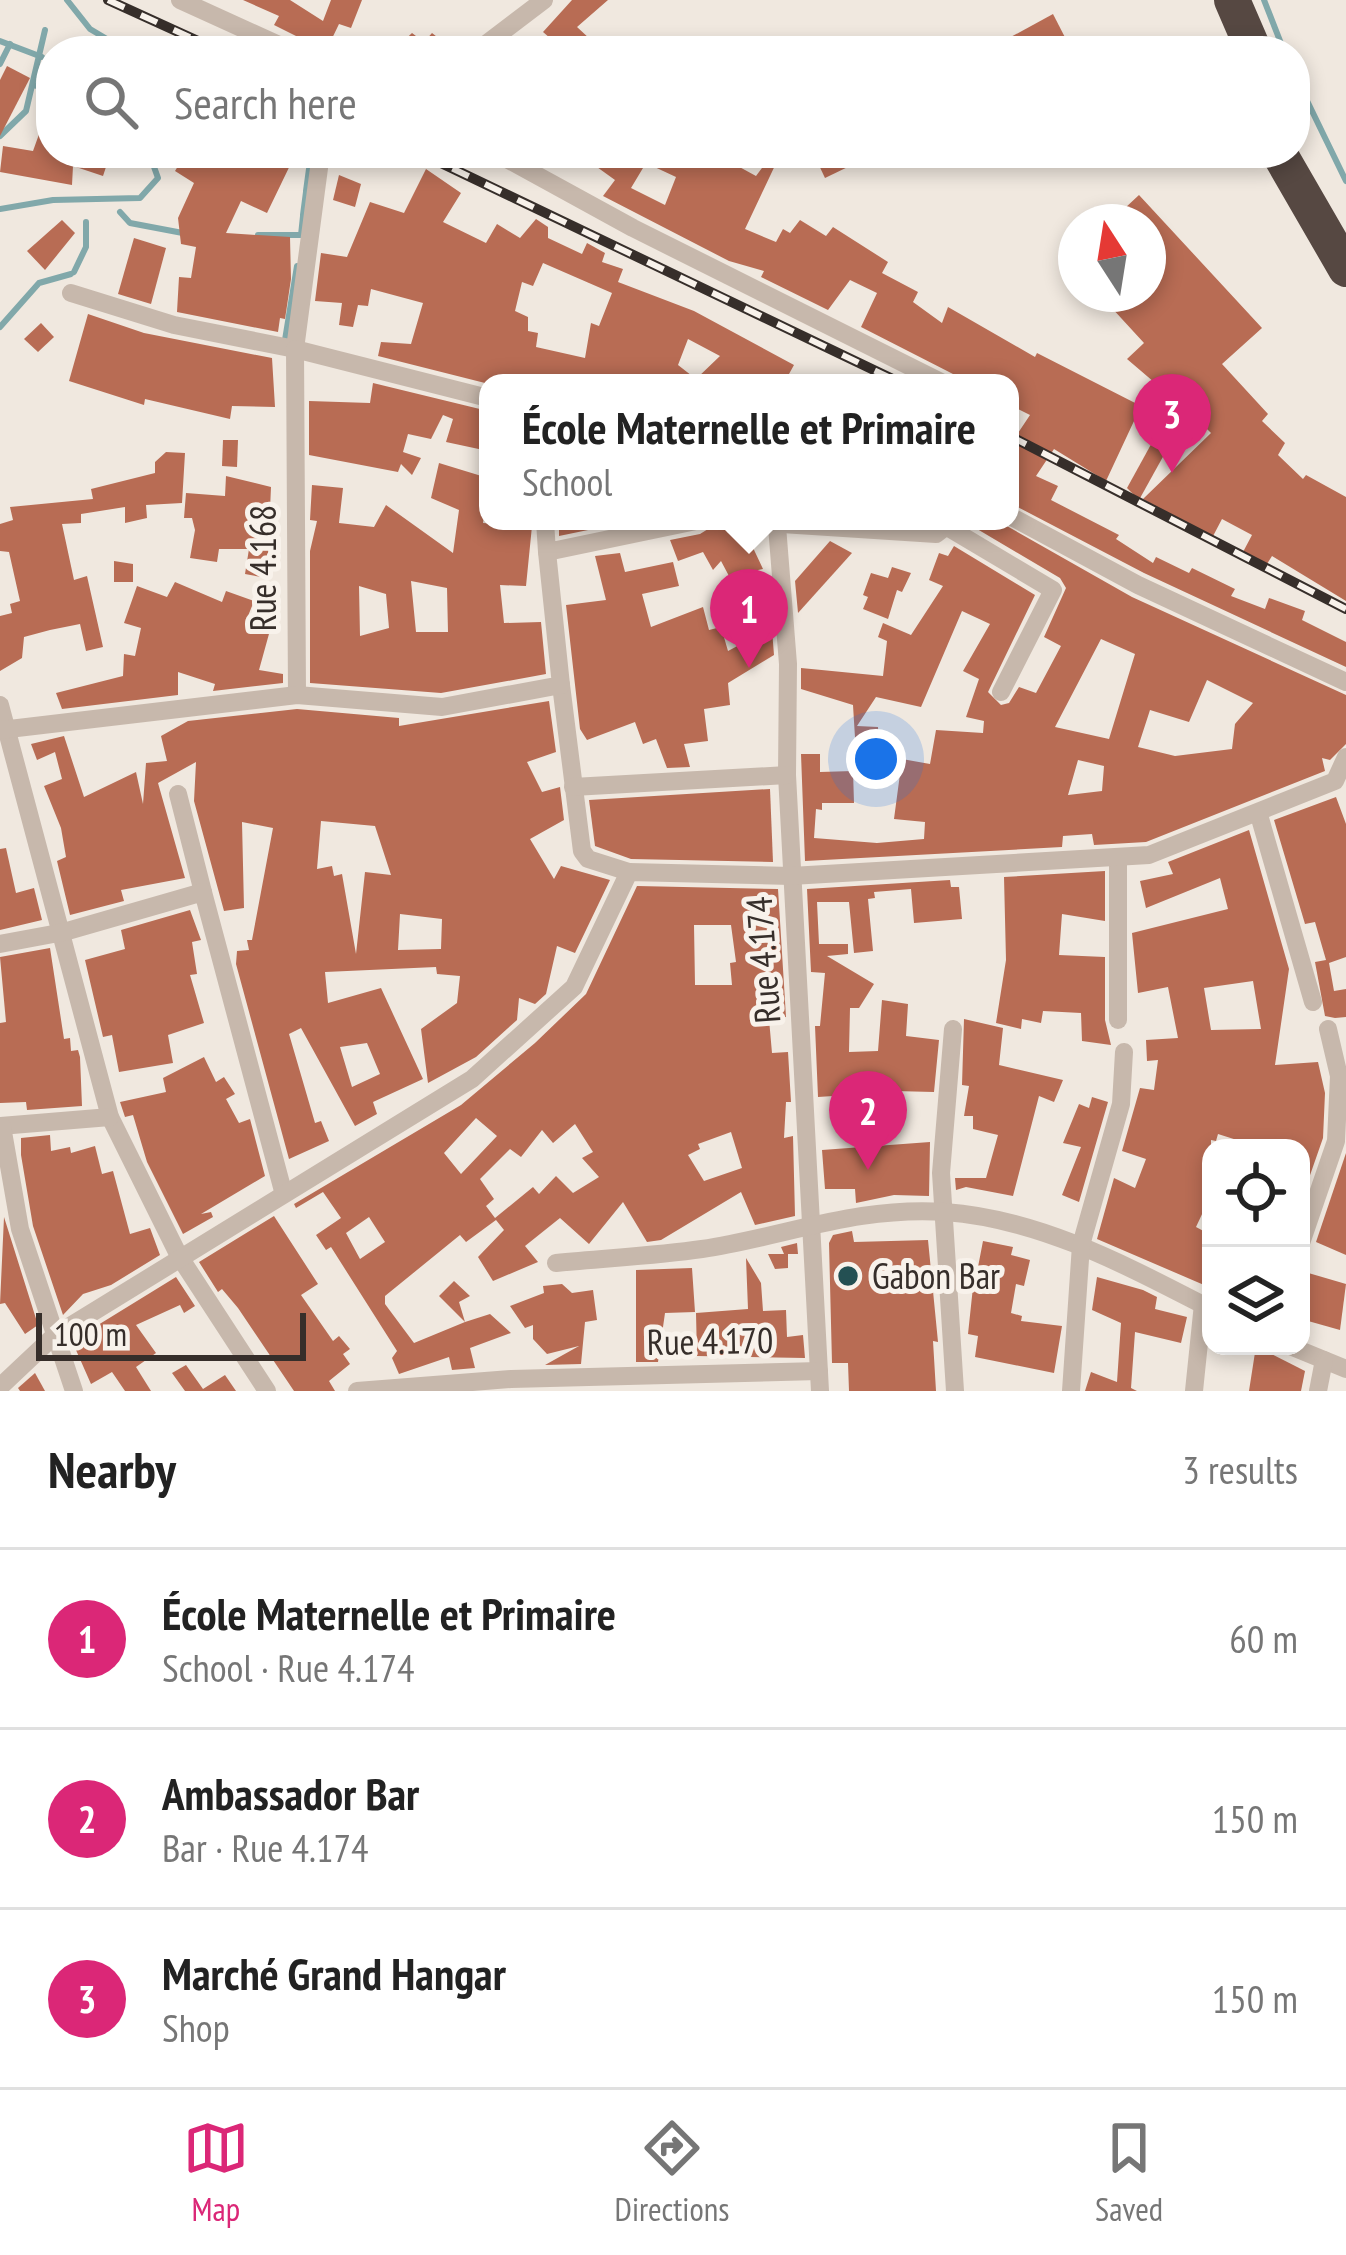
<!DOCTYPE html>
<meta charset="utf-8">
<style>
body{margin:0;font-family:"PT Sans Narrow",sans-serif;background:#f6f6f6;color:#222}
.controls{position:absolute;right:36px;bottom:36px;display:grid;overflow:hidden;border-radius:24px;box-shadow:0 6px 18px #0003}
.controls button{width:108px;height:108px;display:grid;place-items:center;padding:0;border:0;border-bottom:3px solid #e0e0e0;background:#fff;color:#222;font:60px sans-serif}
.compass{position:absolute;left:1058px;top:204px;width:108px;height:108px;border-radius:50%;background:#fff;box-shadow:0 6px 18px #0003;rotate:348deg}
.scale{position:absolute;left:36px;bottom:30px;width:270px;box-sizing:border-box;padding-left:12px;border:6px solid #362e2a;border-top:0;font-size:33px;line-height:42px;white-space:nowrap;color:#362e2a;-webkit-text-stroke:9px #f8f2eb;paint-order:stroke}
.you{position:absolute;left:876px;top:759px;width:42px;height:42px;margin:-30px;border:9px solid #fff;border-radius:50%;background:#1a73e8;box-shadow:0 0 0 18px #1a73e833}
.badge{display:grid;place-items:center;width:78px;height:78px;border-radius:50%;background:#db2777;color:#fff;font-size:39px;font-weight:700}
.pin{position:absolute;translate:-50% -99px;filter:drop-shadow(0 3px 6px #0008)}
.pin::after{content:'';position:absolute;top:63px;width:42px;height:36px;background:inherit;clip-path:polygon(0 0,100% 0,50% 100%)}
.popup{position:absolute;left:479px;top:374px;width:540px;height:156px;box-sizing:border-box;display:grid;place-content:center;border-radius:24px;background:#fff;filter:drop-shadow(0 3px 9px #0005);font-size:39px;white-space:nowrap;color:#767676}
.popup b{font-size:45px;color:#222}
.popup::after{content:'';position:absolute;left:50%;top:100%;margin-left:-24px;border:24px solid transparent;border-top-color:#fff}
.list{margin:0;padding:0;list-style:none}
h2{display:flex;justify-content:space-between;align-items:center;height:156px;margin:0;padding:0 48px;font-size:51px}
h2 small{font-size:39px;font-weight:400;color:#767676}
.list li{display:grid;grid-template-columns:78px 1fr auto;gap:36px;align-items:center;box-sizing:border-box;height:180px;padding:0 48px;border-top:3px solid #e0e0e0}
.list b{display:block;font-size:45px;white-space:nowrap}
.list p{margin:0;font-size:39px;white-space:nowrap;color:#767676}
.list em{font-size:39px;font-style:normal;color:#767676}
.icon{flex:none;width:66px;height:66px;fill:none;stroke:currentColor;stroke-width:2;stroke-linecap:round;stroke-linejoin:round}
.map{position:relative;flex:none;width:1346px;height:1391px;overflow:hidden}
.search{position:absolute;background:#fff;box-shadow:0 6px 18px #0003;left:36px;right:36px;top:36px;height:132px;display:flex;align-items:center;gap:30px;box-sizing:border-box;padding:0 42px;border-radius:48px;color:#767676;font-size:45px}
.sheet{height:696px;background:#fff}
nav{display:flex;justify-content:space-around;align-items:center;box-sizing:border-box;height:168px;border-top:3px solid #e0e0e0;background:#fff;font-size:33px;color:#767676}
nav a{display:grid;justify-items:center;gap:6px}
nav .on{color:#db2777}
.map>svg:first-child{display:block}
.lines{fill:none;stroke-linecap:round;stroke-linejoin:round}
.stream{stroke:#81a8aa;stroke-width:6}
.building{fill:#b86c54;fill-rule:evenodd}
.street{stroke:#c7b8ac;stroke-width:18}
.highway{stroke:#564842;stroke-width:36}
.rail-casing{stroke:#362e2a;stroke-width:10}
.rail{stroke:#f8f2eb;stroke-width:6;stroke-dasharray:18;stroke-linecap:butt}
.poi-dot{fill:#245053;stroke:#f8f2eb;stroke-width:4.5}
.labels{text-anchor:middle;stroke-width:10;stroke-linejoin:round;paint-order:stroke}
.street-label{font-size:36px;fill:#362e2a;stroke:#f8f2eb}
.poi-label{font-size:36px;fill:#362e2a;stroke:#f8f2eb;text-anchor:start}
</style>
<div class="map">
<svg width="1346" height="1391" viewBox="0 0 1346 1391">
<rect width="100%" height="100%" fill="#f0e8df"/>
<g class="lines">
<g class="stream">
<polyline points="67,0 90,29 127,51"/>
<polyline points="1264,0 1284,51"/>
<polyline points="0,41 42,57"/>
<polyline points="95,51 98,46"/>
<polyline points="0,64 10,44"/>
<polyline points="1295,76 1346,181"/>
<polyline points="33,85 51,89"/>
<polyline points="0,136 26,111 45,30"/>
<polyline points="309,166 311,153"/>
<polyline points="306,191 309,169"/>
<polyline points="0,209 53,200 140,198 158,178 149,153"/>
<polyline points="120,212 130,223 188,234"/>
<polyline points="303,215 306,192"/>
<polyline points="258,235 301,235 303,216"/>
<polyline points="74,272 86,247 86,222"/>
<polyline points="0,327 39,283 71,274"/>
<polyline points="285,340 297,266"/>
</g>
</g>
<g class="building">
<polygon points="243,0 290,0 323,21 331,0 362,0 351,28 339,24 326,51 274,25 279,16"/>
<polygon points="572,0 608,0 577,27 590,39 580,51 565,51 543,32"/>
<polygon points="1053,14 1072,51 985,51"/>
<polygon points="412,33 424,42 432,33 455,51 393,51"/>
<polygon points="7,66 30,78 0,136 0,80"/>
<polygon points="47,112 51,153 103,153 101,159 108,161 103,176 73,166 72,185 0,172 3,146 33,151"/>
<polygon points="186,153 216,165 221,153 296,153 267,213 241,201 226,233 290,237 291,279 285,319 280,318 278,332 177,312 179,277 191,278 196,247 181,244 178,218 194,183 175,171"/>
<path d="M597,153H734V164L756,176L773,153L779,157L745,229L776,242L783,229L790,233L800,220L826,236L833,227L888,262L882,273L918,292L913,302L942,323L948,307L1035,357L1037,353L1141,406L1106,481L1054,449L1036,476L1058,486L1051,500L1119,535L1116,539L1153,563L1156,557L1189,573L1192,568L1235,589L1231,596L1265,609L1269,598L1305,611L1302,620L1346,642V667L1144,573L1010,503V445L1030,415L1010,405V383H977L953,374L861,327L877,293L850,280L828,310L761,277L764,271L729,261L603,196L615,180L590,162ZM646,163L676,177L665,205L631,188Z"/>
<polygon points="829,153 849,153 854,164 825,178 816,159"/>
<path d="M426,169L461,193L443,222L486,243L497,224L520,238L536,219L548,227V238L582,254L587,243L605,253L602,262L623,269L618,282L694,311L794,365L784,383H485L378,356L381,342L411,344L423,303L371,289L368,306L358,305L353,327L339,325L342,303L315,301L321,253L347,257L370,202L404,213ZM543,263L612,293L599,326L591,323L585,358L536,347L538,333L528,331V317L515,311L522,282L533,286ZM688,339L720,356L696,379L678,365Z"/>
<polygon points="339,175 361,184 355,207 333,200"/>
<polygon points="1139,195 1262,328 1222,364 1268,414 1262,421 1285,443 1278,455 1303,479 1306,475 1346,497 1346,601 1272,556 1267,564 1243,552 1252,535 1222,519 1212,538 1143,499 1211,433 1188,410 1183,419 1172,407 1175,400 1127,359 1144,343 1099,294 1148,294 1148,222 1110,222"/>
<polygon points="62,220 75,233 45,270 27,251"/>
<polygon points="134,238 166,248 151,304 118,294"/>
<polygon points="88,314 144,333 272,358 275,407 232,406 230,419 145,399 144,405 69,381"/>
<polygon points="41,323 54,337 38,352 24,339"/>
<polygon points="373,383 488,411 488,451 446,442 453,419 443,415 431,439 408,434 403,452 421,458 412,475 401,464 398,472 309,455 309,401 370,403"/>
<polygon points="1165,419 1180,426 1139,500 1127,488"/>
<polygon points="223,440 238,440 237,467 222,466"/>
<polygon points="166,452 185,453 182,503 146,505 147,518 125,523 125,507 81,514 81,523 62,524 74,580 87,576 103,647 86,651 80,624 50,630 24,637 22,658 0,671 0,616 12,613 10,604 20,601 9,552 0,551 0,524 13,520 10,507 93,499 91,489 155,473 155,462"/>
<path d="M439,463L488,478L483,523L532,526L526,586L500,585L504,623L541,622L546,674L441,693L310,683V551L317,521L310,520L312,485L343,488L339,523L374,527L386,505L453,553L459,510L431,498ZM411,581L447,588L448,632H416ZM359,586L386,594L389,628L360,636Z"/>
<polygon points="226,476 271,487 267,578 245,574 249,549 219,549 217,562 190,558 195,530 192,518 184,518 186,493 225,496"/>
<polygon points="559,521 622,521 622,523 559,536"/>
<polygon points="721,521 728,533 747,535 763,569 729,576 721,561 713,570 703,552 678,561 670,540 700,534"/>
<path d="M998,521L1132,597L1346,695V744L1330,760L1322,758L1325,771L1146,842L1094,845L1092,834L1063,836L1062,847L805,861L801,754H820V772L853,771L854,803H822V810L816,809L814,838L877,843L924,839L925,822L894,819L902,759L930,764L936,730L983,733L984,721L966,717L979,679L963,671L990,624L962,611L921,707L876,697L857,726L878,727L879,754H856L853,705L801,689V668L883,676L887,641L878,637L883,623L911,635L943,586L929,580L939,553L948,556L954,546L1035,595L988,692L1001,705L1009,703L1019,687L1036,693L1061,646L1044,637L1066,588L1060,578L967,523ZM1101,639L1135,654L1109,739L1055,727ZM1207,680L1253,703L1235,724L1232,749L1175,756L1138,747L1150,710L1189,722ZM1078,760L1104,766L1102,791L1068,795Z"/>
<polygon points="830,541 852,553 798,613 795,581"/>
<polygon points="620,553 625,572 673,562 679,586 642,594 651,627 703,607 709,630 721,627 728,651 760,634 742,610 765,595 770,605 774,655 728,683 730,705 704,709 708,741 684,744 690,767 667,768 656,739 643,744 635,722 587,740 580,729 566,605 606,600 595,556"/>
<polygon points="114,561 133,564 133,582 114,582"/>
<polygon points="892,567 911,573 902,592 897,590 888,619 863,609 868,597 863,595 871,573 888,578"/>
<polygon points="175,582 222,602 226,591 254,601 248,616 272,623 259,670 283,674 283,683 213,691 215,684 178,672 178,695 62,709 56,693 123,676 124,654 135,656 141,628 124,623 137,586 167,597"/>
<path d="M549,701L556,752L527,762L542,792L560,787L564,820L530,839L554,879L561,866L610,880L575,953L557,946L546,994L535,1004L519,998L517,1020L476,1057L428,1083L421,1029L457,1003L460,976L437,974L436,967L325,972L328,1003L381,988L423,1079L373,1102L377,1114L355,1126L301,1028L289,1034L315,1123L321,1121L329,1141L289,1159L236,964L237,951L249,950L247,940H252L273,828L242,822L244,908L224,911L194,801L196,762L158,783L185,878L121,890L124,901L70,915L57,861L66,857L61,828L44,786L62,779L55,752L37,760L31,744L64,736L84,797L136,772L143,804L146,763L167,761L161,736L188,721L297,709L399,718V726ZM321,821L375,826L391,875L365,872L356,954L342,874L334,876L332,866L317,869ZM400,914L442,919L441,949L398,950ZM367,1043L380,1074L352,1087L340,1047Z"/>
<polygon points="770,789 773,862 631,859 595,846 589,800"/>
<polygon points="1336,797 1346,824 1346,957 1329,963 1334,991 1346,989 1346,1017 1335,1018 1325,1016 1315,962 1326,960 1315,922 1305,924 1274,820"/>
<path d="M1249,830L1289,969L1275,1065L1318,1062L1325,1093L1323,1138L1301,1201V1148H1262L1218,1134L1216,1141L1211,1140V1195L1196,1227L1211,1235V1288L1097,1239L1114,1178L1135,1188L1146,1159L1122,1151L1140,1088L1154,1090L1158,1060L1147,1061L1146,1040L1178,1038L1168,987L1138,993L1132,933L1228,909L1220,878L1146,908L1140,881L1173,874L1168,862ZM1253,981L1261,1029L1211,1030L1204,988Z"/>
<polygon points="6,848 16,893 34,888 42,920 0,930 0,849"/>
<polygon points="1105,871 1105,921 1062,914 1059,955 1105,957 1105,1020 1111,1045 1082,1041 1081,1013 1043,1011 1041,1023 1022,1019 1021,1029 996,1023 1006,960 1004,877"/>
<polygon points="950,880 951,887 959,887 962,919 914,923 911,889 874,892 875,898 868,899 873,951 854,953 849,902 817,902 819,944 848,944 848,954 827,956 874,984 859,1008 850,1008 849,1052 878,1051 882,1000 908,1004 906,1036 939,1040 934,1092 894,1091 897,1114 879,1114 879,1093 818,1097 815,1026 820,1026 825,973 811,972 807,889"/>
<path d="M637,886L778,889L786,1017L769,1019L772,1053L788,1052L791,1102H786L784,1138L793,1136L795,1216L755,1225L741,1192L661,1240L647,1242L623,1202L589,1244L560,1218L525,1246L538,1262L493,1281L478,1257L504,1230L496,1220L466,1242L460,1235L385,1296V1304L414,1343L465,1322L439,1296L454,1281L470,1296L459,1302L465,1322L490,1314L511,1333L470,1348L475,1368L452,1370L449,1357L399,1374L392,1358L397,1351L331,1247L326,1250L316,1235L341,1218L323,1192L296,1208L294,1204L461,1105L535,1043L586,994ZM694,925H731L736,962L730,963L732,985H695ZM476,1118L497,1136L461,1174L444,1153ZM575,1124L593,1152L582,1158L599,1177L573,1193L556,1176L539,1194L533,1187L495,1218L486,1206L494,1199L480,1179L510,1149L521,1157L542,1130L553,1143ZM731,1132L742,1168L704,1181L688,1155L700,1149L698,1144ZM369,1217L385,1242L360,1259L346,1233Z"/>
<polygon points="190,910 201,940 192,942 197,974 190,975 204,1023 168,1035 173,1063 119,1072 112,1035 103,1037 85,960 125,949 121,930"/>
<polygon points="50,948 64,1039 70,1038 71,1051 78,1050 80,1057 82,1106 27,1110 26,1102 0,1103 0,1023 6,1022 0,957"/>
<polygon points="964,1019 1003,1028 999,1065 1063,1080 1054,1102 1039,1096 1013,1196 966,1187 956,1190 955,1178 986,1178 998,1135 973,1129 973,1116 964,1116 969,1086 962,1085"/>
<polygon points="204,1057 216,1082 224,1077 235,1094 226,1099 239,1123 250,1119 265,1176 201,1214 211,1212 213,1217 183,1234 147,1162 133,1115 125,1117 120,1102 166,1092 163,1078"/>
<polygon points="1092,1097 1108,1102 1079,1202 1062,1195 1081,1147 1063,1143 1079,1104 1089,1108"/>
<polygon points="50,1135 51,1151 70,1147 71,1153 95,1146 102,1174 113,1171 130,1234 150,1228 160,1255 111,1285 83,1294 63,1315 33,1226 21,1155 21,1138"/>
<polygon points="930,1142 929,1196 894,1195 856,1203 855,1189 825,1189 822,1150"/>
<polygon points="1346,1153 1346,1255 1316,1242"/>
<polygon points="274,1216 318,1284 301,1295 333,1341 339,1336 350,1349 343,1354 350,1364 329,1381 335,1391 294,1391 238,1308 222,1289 218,1292 199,1262"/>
<polygon points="4,1217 38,1325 25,1334 5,1303 0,1304"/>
<polygon points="852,1231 854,1242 928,1240 938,1342 933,1341 936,1391 849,1391 848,1363 832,1363 829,1243 833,1235"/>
<polygon points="983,1241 1013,1247 1011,1255 1030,1260 1024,1286 1016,1284 1011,1313 1022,1316 1021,1321 1062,1326 1054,1373 975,1357 978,1336 968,1334 973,1287 962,1284 960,1264 978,1267"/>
<polygon points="797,1243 798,1254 788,1254 788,1268 775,1269 768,1254 784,1254 781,1247"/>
<polygon points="746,1258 761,1283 763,1311 786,1310 787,1337 803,1335 805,1358 697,1356 696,1313 748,1309"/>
<polygon points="692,1268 695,1312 665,1313 658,1362 636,1362 636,1270"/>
<polygon points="1305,1272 1346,1284 1340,1330 1301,1319"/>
<polygon points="176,1277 195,1306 184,1313 180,1305 136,1325 156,1353 136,1367 151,1391 125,1391 112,1372 91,1384 72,1341"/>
<polygon points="1097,1277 1143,1290 1157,1297 1155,1309 1187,1317 1181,1343 1135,1332 1131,1388 1137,1391 1085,1391 1091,1372 1117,1382 1121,1323 1092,1310"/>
<polygon points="562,1284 572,1293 593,1290 597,1320 585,1322 581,1364 545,1365 579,1346 547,1354 533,1339 533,1325 525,1328 510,1306 544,1293 543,1286"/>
<polygon points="1256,1346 1305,1371 1301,1391 1249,1391"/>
<polygon points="186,1365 203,1389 225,1375 236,1391 185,1391 172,1373"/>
<polygon points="35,1373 45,1391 20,1391 18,1388"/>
</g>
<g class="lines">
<g class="street">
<polyline points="180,0 292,51"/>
<polyline points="477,51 544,0"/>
<polyline points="496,153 633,228 943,383"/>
<polyline points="71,293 174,325 295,349 321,153"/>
<polyline points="1010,516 1138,585 1346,682"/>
<polyline points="545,521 547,552 696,521"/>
<polyline points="734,521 936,534 953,521"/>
<polyline points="777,526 788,664 787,775 820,1391"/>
<polyline points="949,528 1053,590 1001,692"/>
<polyline points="561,685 582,851 588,859 629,872"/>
<polyline points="297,695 295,349 488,398"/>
<polyline points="0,705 110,1117 179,1256 267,1391"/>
<polyline points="0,730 297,695 442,707 561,685 547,552"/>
<polyline points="573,787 787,775"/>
<polyline points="178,794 203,892"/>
<polyline points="1259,815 1313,1002"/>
<polyline points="1118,857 1118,1020"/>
<polyline points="0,944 64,932 203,892 283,1191"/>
<polyline points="953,1029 941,1173 955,1391"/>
<polyline points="0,1126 110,1117"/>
<polyline points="2,1126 20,1229 74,1391"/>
<polyline points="1301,1243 1336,1141 1339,1076 1328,1029"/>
<path d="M556,1263C604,1258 654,1256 702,1249C787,1236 857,1206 945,1212C1041,1219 1127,1266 1211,1309"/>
<polyline points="1290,1346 1346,1369"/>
<polyline points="0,1387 54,1336 472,1079 574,987 629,872 791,876 1149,855 1335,781 1346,757"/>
<polyline points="357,1391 511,1379 819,1371"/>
<polyline points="1071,1391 1081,1245 1121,1104 1124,1052"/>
<polyline points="1194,1391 1203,1304"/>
<polyline points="1318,1391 1324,1360"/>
</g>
<g class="highway">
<polyline points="1232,0 1254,51"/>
<polyline points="1279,153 1346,269"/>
</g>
<defs>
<g id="rail">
<polyline points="108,0 220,51"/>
<polyline points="420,153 901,383"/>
<polyline points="1010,436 1346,609"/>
</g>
</defs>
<use href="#rail" class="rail-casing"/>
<use href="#rail" class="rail"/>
</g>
<circle class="poi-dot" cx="848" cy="1276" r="12"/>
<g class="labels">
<g class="street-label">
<text transform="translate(263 568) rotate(-90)" y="13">Rue 4.168</text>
<text transform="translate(763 960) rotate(-94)" y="13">Rue 4.174</text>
<text transform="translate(710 1341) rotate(-1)" y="13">Rue 4.170</text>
</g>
<g class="poi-label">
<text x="872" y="1289">Gabon Bar</text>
</g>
</g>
</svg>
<div class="controls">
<button><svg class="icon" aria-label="locate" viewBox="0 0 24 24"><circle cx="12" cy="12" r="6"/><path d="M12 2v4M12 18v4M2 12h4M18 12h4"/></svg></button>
<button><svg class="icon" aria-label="layers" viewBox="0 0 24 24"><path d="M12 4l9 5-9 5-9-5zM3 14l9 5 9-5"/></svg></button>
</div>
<svg class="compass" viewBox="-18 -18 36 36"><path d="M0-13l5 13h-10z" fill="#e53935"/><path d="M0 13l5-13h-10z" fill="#767676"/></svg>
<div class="scale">100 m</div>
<div class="you"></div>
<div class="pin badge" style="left:749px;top:668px">1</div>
<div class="popup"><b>École Maternelle et Primaire</b>School</div>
<div class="pin badge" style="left:868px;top:1170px">2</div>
<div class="pin badge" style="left:1172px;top:473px">3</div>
<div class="search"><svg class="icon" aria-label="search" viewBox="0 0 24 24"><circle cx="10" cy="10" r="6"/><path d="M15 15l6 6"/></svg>Search here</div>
</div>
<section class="sheet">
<h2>Nearby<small>3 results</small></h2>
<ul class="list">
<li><span class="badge">1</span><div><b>École Maternelle et Primaire</b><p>School · Rue 4.174</p></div><em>60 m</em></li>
<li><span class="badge">2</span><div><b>Ambassador Bar</b><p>Bar · Rue 4.174</p></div><em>150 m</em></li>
<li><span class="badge">3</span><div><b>Marché Grand Hangar</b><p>Shop</p></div><em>150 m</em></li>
</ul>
</section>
<nav>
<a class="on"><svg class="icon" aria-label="map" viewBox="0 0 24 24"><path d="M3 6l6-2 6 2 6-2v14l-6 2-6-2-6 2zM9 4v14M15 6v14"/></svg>Map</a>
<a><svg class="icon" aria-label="directions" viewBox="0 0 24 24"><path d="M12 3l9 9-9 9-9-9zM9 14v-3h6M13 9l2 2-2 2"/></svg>Directions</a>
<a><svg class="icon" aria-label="saved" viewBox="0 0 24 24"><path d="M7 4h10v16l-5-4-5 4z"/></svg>Saved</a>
</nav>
